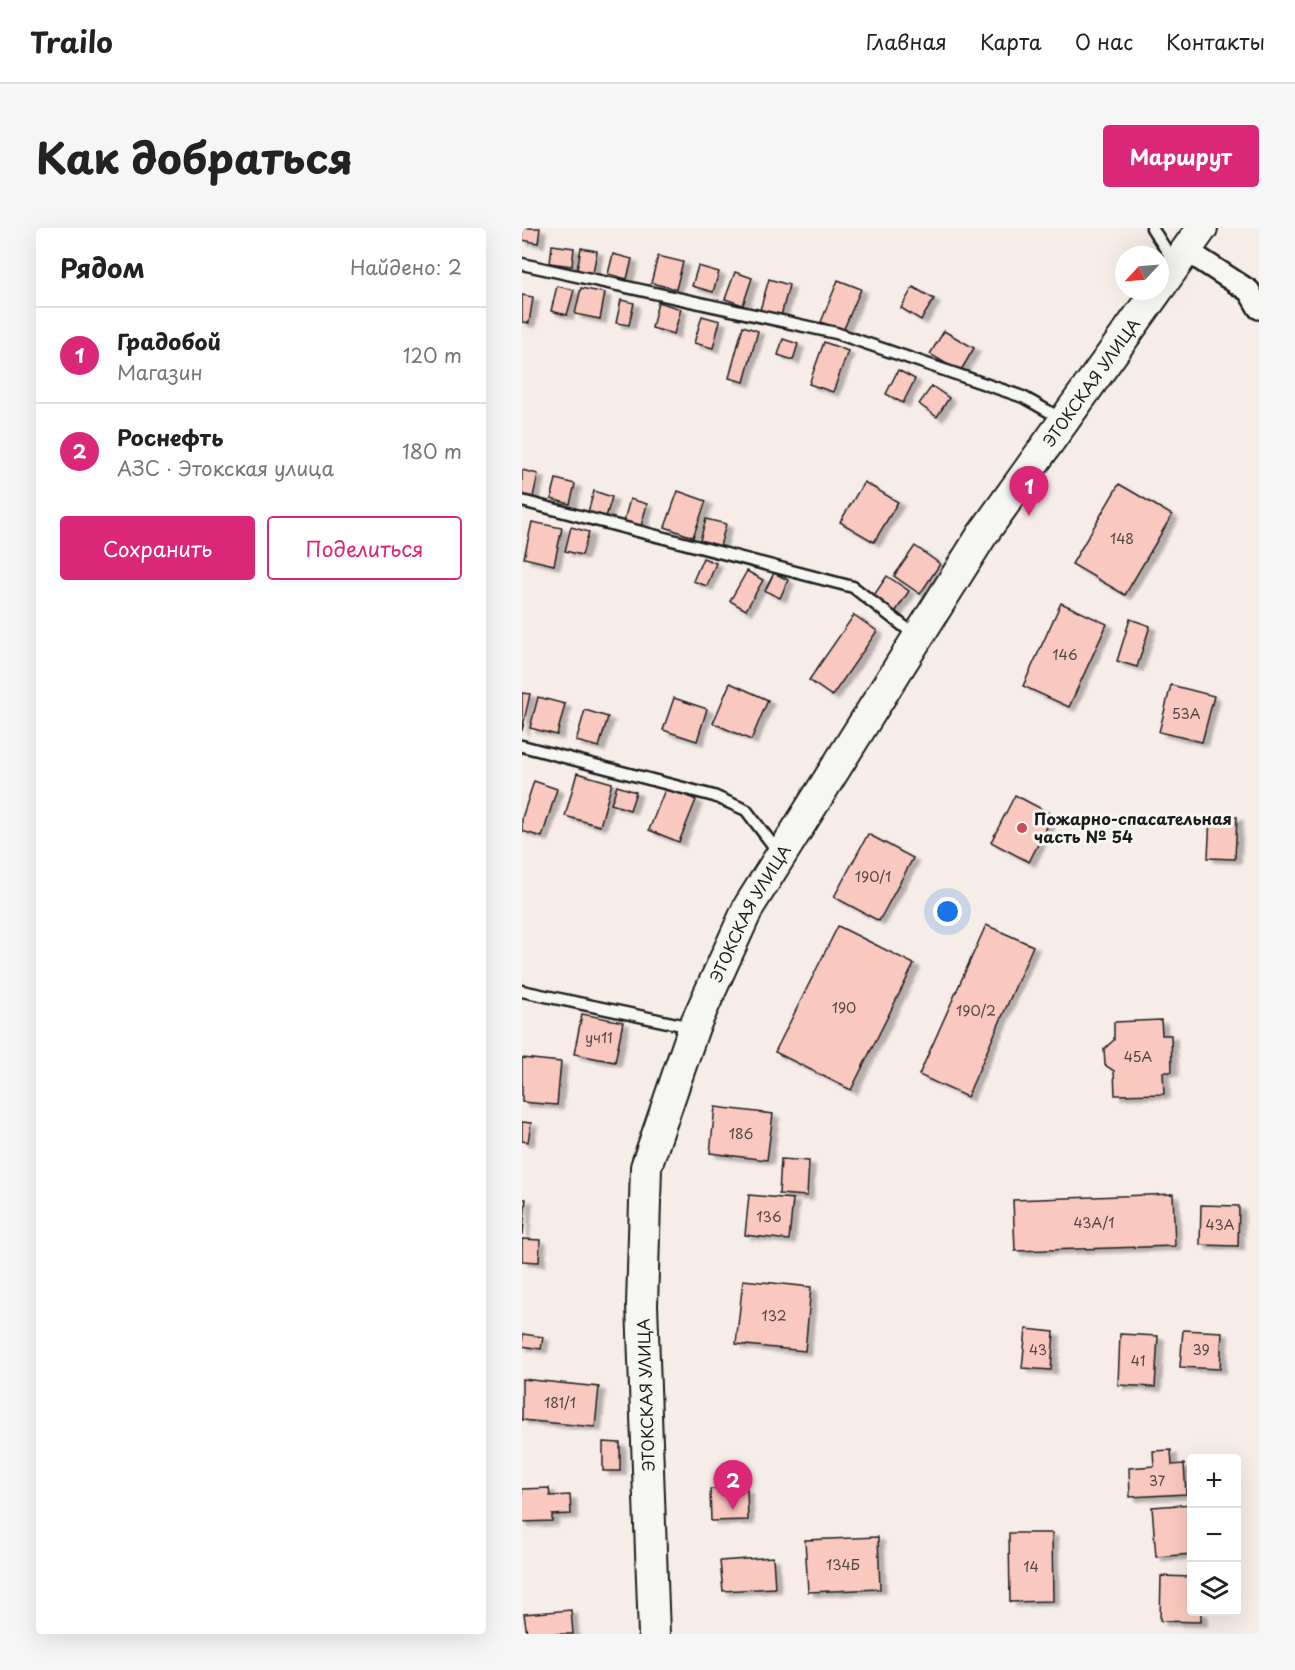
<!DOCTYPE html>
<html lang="ru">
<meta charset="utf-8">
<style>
body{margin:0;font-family:"Playpen Sans",sans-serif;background:#f6f6f6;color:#222}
.controls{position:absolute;right:18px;bottom:18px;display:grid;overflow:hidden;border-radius:6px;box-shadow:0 6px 24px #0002}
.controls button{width:54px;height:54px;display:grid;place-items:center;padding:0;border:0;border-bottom:2px solid #e0e0e0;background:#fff;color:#222;font:30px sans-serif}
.compass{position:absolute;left:593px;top:18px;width:54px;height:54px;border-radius:50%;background:#fff;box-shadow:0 6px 24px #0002;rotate:244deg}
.you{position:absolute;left:426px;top:684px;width:21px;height:21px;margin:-15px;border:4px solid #fff;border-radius:50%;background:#1a73e8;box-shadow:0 0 0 9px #1a73e833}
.badge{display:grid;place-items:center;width:39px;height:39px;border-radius:50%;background:#db2777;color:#fff;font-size:20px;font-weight:700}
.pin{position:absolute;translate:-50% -50px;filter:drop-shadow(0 2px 3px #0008)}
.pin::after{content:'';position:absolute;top:32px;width:21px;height:18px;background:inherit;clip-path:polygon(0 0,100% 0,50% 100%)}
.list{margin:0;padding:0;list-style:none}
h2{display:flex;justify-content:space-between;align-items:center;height:78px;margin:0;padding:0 24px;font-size:26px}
h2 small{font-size:20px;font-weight:400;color:#767676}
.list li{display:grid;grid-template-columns:39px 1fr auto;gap:18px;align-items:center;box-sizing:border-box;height:96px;padding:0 24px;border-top:2px solid #e0e0e0}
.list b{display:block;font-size:22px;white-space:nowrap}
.list p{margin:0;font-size:20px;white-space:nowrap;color:#767676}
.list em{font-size:20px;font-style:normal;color:#767676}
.actions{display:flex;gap:12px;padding:18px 24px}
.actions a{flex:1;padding:14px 0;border:2px solid #db2777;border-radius:6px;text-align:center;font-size:21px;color:#db2777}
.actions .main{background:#db2777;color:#fff}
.icon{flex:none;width:33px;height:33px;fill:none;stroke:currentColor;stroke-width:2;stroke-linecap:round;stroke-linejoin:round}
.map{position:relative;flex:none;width:737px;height:1406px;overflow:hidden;border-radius:6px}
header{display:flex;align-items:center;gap:36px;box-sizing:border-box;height:84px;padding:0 30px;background:#fff;border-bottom:2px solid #e0e0e0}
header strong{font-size:28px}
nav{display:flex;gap:33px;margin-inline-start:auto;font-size:21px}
.intro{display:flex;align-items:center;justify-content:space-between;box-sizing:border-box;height:144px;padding:0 36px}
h1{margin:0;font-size:42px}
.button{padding:15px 27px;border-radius:6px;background:#db2777;color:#fff;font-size:21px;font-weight:700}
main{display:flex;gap:36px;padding:0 36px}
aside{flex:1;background:#fff;border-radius:6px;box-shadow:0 6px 24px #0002}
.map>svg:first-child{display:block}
.building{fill:#f9c9c0;stroke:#1c1c1c;stroke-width:1.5;filter:url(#shadow)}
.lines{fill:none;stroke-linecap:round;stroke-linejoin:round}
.service-casing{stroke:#1c1c1c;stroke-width:15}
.minor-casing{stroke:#1c1c1c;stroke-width:26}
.secondary-casing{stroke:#1c1c1c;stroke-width:34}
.service{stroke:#f6f6f2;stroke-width:10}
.minor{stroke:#f6f6f2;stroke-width:21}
.secondary{stroke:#f6f6f2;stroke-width:30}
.poi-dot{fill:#d1495b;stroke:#f6f6f2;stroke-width:2}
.labels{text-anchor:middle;stroke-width:6;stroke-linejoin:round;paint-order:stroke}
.number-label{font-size:14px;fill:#534745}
.street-label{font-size:16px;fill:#1c1c1c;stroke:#f6f6f2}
.poi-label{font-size:16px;font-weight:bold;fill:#1c1c1c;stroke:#f6f6f2;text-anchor:start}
</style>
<header>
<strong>Trailo</strong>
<nav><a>Главная</a><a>Карта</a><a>О нас</a><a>Контакты</a></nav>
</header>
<div class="intro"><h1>Как добраться</h1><a class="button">Маршрут</a></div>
<main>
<aside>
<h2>Рядом<small>Найдено: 2</small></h2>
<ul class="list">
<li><span class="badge">1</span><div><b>Градобой</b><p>Магазин</p></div><em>120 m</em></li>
<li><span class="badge">2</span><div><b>Роснефть</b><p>АЗС · Этокская улица</p></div><em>180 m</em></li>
</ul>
<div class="actions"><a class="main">Сохранить</a><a>Поделиться</a></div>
</aside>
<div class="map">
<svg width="737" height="1406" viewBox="0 0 737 1406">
<defs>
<filter id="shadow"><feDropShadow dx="6" dy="4" stdDeviation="1.5" flood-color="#0004"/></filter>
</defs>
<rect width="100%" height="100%" fill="#f7ede8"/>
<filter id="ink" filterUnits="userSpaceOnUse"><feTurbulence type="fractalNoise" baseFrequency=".0167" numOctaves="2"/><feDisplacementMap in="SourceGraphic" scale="12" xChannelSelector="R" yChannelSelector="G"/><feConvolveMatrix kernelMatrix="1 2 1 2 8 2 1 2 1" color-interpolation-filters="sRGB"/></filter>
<g filter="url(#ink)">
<g class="building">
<polygon points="0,0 18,0 16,15 0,12"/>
<polygon points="30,17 52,20 50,38 28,35"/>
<polygon points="59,20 75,23 71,45 55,42"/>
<polygon points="91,26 110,31 105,51 86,46"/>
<polygon points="136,28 161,34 154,61 129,55"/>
<polygon points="176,38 197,44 191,64 170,58"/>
<polygon points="213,44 230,50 221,77 203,71"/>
<polygon points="247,51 267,57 259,88 238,82"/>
<polygon points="316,52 339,61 321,103 299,94"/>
<polygon points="35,58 52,62 45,87 29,83"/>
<polygon points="391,59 412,71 399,92 379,80"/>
<polygon points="59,60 83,65 78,91 53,86"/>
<polygon points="0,67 11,69 7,95 0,94"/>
<polygon points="99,72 112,75 107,97 94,95"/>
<polygon points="136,74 159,81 152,106 130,100"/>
<polygon points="180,88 198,93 191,120 172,115"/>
<polygon points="221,98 236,103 222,154 207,150"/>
<polygon points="422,103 452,120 438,144 408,126"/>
<polygon points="261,111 276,116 271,132 256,127"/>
<polygon points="302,114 326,123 311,164 287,156"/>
<polygon points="376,142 393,151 381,175 364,166"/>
<polygon points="410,158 427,170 415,189 397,176"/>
<polygon points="0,242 16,246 11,269 0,267"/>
<polygon points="34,251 53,256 48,276 29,271"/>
<polygon points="342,254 376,274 352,314 318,294"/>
<polygon points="597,256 650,287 603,367 550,336"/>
<polygon points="72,263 90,269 84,289 66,284"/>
<polygon points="156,263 184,273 171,309 143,299"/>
<polygon points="108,271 125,276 119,298 102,293"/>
<polygon points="184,291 204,296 198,318 178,312"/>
<polygon points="10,294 40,300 32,337 2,330"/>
<polygon points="49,299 67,304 60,327 43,323"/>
<polygon points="393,318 418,336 398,366 372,348"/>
<polygon points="181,330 194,335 185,358 171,353"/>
<polygon points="225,343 241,352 224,382 208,373"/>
<polygon points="252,345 266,352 258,370 243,363"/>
<polygon points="365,348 387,363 372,386 350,370"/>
<polygon points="539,375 585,396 547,479 501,458"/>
<polygon points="332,387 355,403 310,468 287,452"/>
<polygon points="608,391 628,398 615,439 595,433"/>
<polygon points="208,455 246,472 229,512 191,495"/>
<polygon points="649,457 692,468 680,514 637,504"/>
<polygon points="0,465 8,466 0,503"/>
<polygon points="16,469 43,476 35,507 8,500"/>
<polygon points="152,470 185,481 175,513 141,502"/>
<polygon points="63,482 86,489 77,519 54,513"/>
<polygon points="55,545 90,555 78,598 43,588"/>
<polygon points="12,553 35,561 20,609 0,603 0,590"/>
<polygon points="95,558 114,564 108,582 89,576"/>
<polygon points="144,559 174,572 157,614 127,602"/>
<polygon points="493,567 531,587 507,634 469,614"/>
<polygon points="688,588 715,589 713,631 686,630"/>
<polygon points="346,606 391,630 357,693 312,669"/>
<polygon points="464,697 511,718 445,869 397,847"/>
<polygon points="316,698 392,736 329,862 253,824"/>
<polygon points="60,786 101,794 93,834 52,826"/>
<polygon points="639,792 640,807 649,807 650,844 641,844 642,866 593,867 592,843 583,837 582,821 592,812 592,794"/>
<polygon points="0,830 39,834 35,877 0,874"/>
<polygon points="193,879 251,886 245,932 188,925"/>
<polygon points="0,894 9,895 6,914 0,913"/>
<polygon points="259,931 287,933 285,968 257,966"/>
<polygon points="651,966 653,1018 493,1023 491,972"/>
<polygon points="227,967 271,971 267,1012 223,1007"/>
<polygon points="0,971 4,971 1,1006 0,1006"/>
<polygon points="679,977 717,978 716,1018 678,1017"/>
<polygon points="0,1011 18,1012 17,1034 0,1033"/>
<polygon points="221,1052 289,1059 283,1123 214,1116"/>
<polygon points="504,1101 532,1104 529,1142 500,1140"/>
<polygon points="661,1102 700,1104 698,1141 658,1139"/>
<polygon points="1,1106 21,1109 19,1121 0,1118"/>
<polygon points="598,1106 636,1108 633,1159 596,1157"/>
<polygon points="0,1151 77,1159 73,1199 0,1192"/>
<polygon points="81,1214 98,1215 98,1243 81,1243"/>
<polygon points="649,1222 650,1237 662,1236 664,1266 608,1269 607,1240 632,1238 631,1223"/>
<polygon points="27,1260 28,1268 48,1267 49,1286 30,1287 30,1293 0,1294 0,1261"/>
<polygon points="188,1261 225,1261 226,1292 189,1293"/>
<polygon points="670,1276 670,1326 634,1329 630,1279"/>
<polygon points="487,1305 530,1305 531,1373 488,1374"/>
<polygon points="356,1309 358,1361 286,1364 283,1312"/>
<polygon points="251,1329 253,1360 201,1363 198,1333"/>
<polygon points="639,1348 670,1349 670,1384 679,1384 679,1394 638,1393"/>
<polygon points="49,1382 51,1406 5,1406 2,1386"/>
</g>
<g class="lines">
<defs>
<g id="service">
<polyline points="630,0 652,34"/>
<polyline points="0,36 314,105 501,169 540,191"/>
<polyline points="0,273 331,359 393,407"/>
<polyline points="0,518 192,568 224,582 257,625"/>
<polyline points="0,763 169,799"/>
</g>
<polyline id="minor" points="664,22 727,63 737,80"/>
<g id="secondary">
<polyline points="638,59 680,0"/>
<path id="s1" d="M132,1406L120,1077L124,939L172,799L227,678L460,307L635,63"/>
</g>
</defs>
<use href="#service" class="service-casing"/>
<use href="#minor" class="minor-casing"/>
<use href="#secondary" class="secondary-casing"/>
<use href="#service" class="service"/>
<use href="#minor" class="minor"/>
<use href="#secondary" class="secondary"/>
</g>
</g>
<circle class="poi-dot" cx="500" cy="600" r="6"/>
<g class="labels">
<g class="number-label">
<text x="600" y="316">148</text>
<text x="543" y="432">146</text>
<text x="664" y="491">53А</text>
<text x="351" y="654">190/1</text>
<text x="322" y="785">190</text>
<text x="454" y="788">190/2</text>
<text x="77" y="815">уч11</text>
<text x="616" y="834">45А</text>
<text x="219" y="911">186</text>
<text x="247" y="994">136</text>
<text x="572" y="1000">43А/1</text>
<text x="698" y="1002">43А</text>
<text x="252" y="1093">132</text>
<text x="516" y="1127">43</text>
<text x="679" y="1127">39</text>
<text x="616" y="1138">41</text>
<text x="38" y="1180">181/1</text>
<text x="635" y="1258">37</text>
<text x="321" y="1342">134Б</text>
<text x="509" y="1344">14</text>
</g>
<g class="street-label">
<text dy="6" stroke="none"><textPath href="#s1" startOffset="1374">ЭТОКСКАЯ УЛИЦА</textPath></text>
<text dy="6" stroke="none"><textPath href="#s1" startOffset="742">ЭТОКСКАЯ УЛИЦА</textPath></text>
<text transform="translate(124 1167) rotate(-92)" y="6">ЭТОКСКАЯ УЛИЦА</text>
</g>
<g class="poi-label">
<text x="512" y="597">Пожарно-спасательная<tspan x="512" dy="18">часть № 54</tspan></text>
</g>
</g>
</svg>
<div class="controls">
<button>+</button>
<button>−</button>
<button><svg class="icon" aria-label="layers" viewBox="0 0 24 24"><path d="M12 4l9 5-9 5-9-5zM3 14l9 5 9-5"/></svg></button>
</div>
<svg class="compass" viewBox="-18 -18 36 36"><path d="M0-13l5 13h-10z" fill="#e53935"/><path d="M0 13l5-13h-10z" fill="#767676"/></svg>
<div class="you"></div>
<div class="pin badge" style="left:507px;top:288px">1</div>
<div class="pin badge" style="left:211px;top:1282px">2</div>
</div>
</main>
